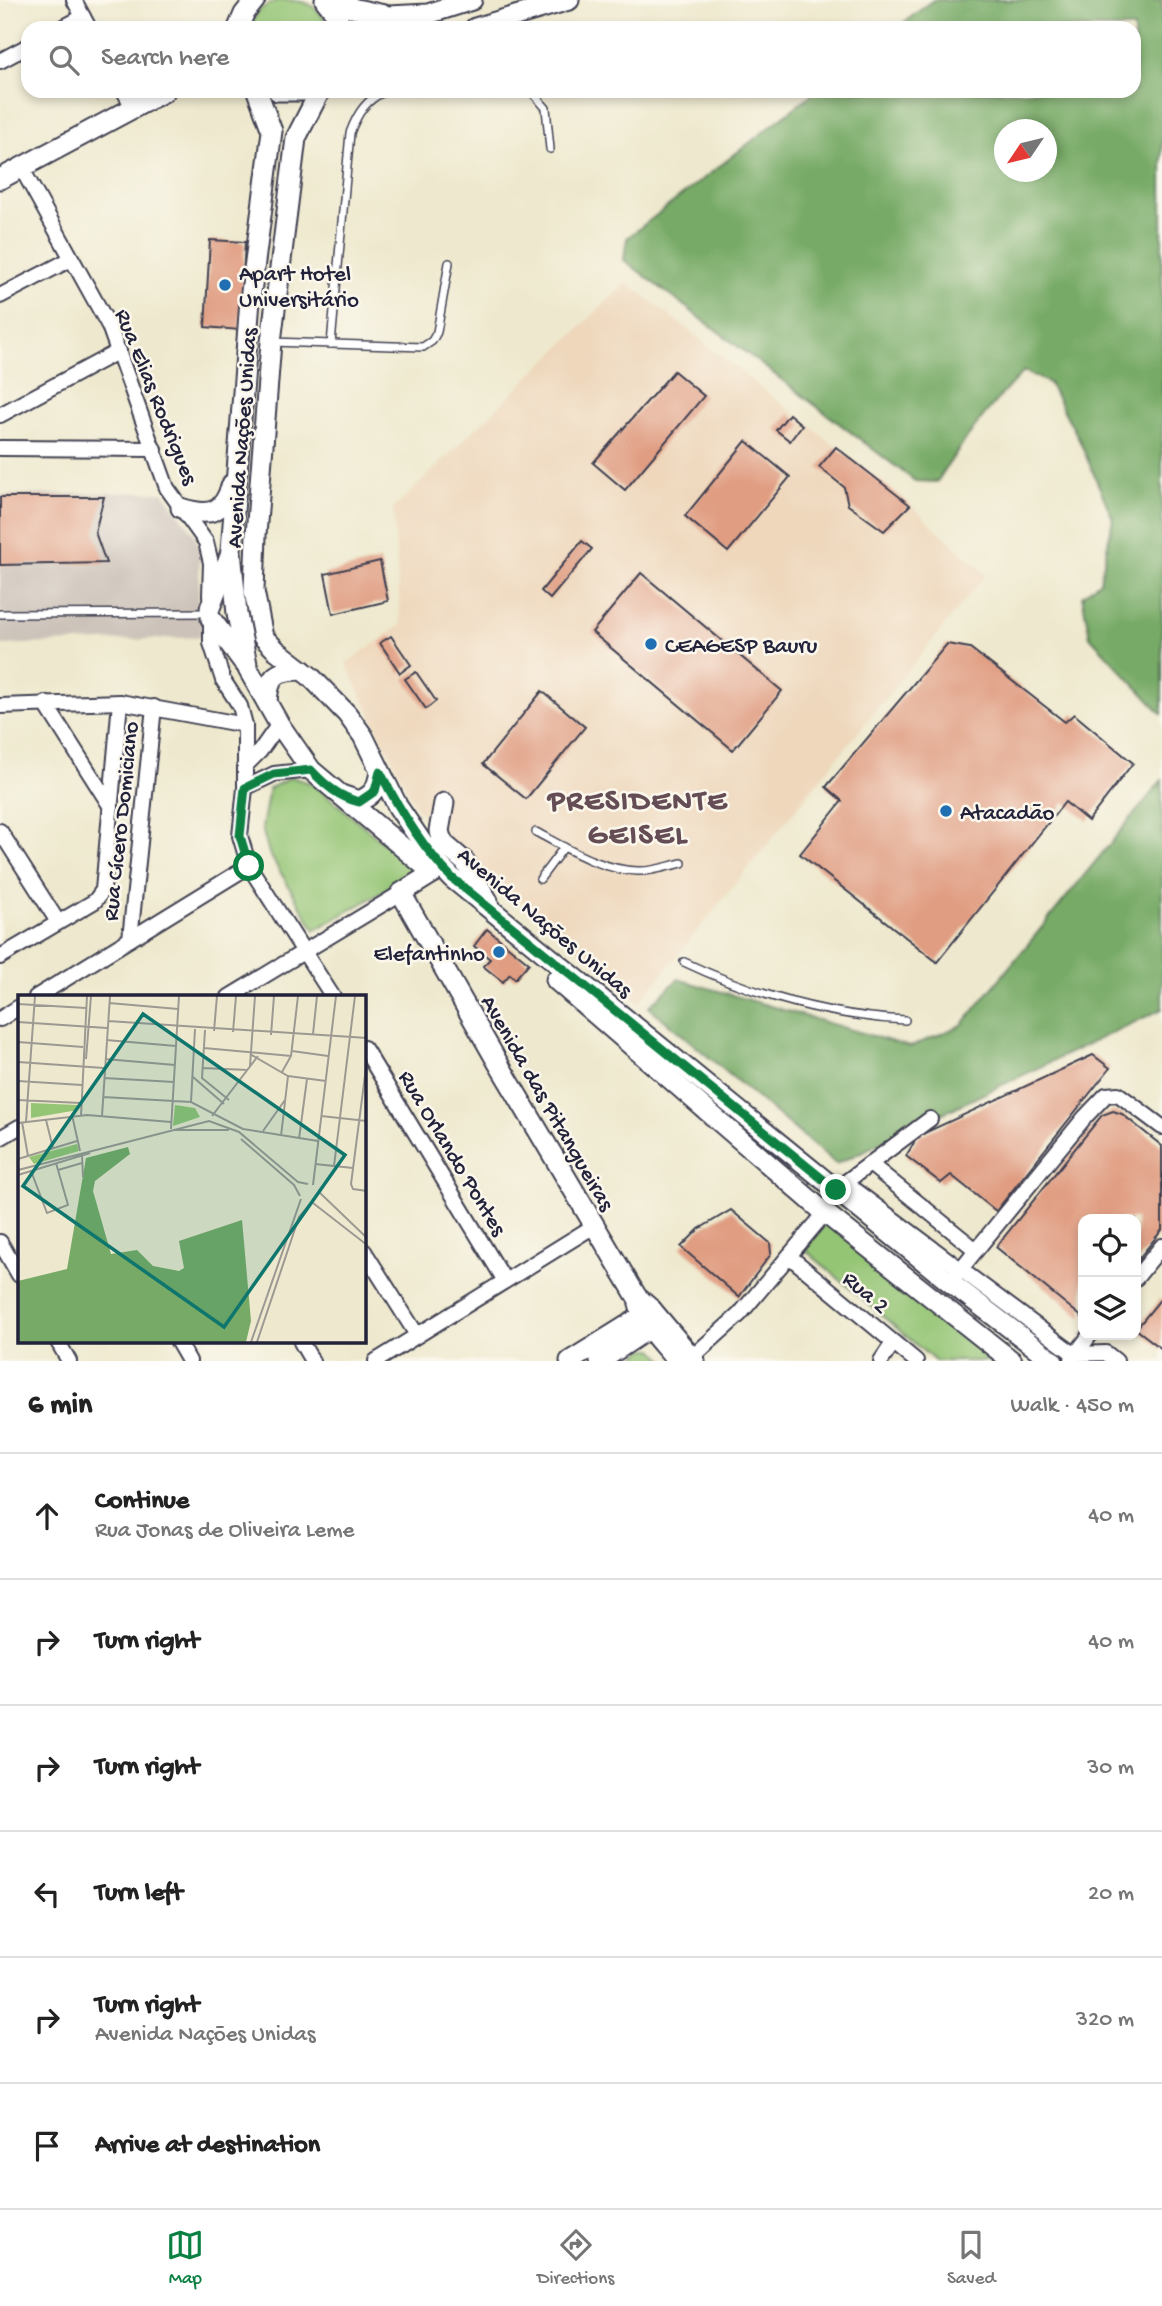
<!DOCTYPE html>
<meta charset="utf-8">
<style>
body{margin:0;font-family:"Gochi Hand",sans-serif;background:#f2f2f2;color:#222}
.controls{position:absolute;right:21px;bottom:21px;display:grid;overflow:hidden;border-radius:14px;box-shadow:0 4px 10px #0003}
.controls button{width:63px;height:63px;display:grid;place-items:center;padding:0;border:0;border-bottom:2px solid #e0e0e0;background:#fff;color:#222;font:35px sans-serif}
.compass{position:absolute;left:994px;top:119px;width:63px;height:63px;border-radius:50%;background:#fff;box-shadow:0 4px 10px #0003;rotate:235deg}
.stop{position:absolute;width:21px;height:21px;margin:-16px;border:5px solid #0b8043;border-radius:50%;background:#fff}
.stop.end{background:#0b8043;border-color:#fff;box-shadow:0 2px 7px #0008}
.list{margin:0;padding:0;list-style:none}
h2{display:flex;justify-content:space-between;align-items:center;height:91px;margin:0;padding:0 28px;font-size:30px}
h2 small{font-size:23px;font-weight:400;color:#767676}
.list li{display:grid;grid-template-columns:46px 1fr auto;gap:21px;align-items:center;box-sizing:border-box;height:126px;padding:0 28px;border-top:2px solid #e0e0e0}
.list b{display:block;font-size:26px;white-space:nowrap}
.list p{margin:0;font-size:23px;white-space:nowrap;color:#767676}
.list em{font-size:23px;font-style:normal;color:#767676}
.icon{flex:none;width:38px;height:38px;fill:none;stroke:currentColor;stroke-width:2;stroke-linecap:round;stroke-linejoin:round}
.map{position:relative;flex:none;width:1162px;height:1361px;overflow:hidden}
.search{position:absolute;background:#fff;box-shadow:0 4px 10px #0003;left:21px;right:21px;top:21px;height:77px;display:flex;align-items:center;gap:18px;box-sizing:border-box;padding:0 24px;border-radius:21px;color:#767676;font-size:26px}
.sheet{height:847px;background:#fff}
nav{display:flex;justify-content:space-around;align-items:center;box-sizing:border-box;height:98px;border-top:2px solid #e0e0e0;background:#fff;font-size:19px;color:#767676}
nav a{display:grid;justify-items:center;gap:4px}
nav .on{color:#0b8043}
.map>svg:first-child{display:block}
.built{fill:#eed7bb}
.industrial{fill:#ccc2b9}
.green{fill:#94c575;stroke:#5b7458;stroke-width:2}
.forest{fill:#7a6;stroke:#4c6650;stroke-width:2;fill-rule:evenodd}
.building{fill:#e09d82}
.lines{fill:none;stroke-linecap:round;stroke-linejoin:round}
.lane-casing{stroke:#414051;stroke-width:10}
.street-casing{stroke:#414051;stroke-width:18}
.secondary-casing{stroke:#414051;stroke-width:23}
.lane{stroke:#fff;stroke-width:7}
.street{stroke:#fff;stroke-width:14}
.secondary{stroke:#fff;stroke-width:19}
.route{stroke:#0b8043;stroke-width:9}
.poi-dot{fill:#1f6fb2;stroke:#fbf7ec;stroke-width:2.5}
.labels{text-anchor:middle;stroke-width:5;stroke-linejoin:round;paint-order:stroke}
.poi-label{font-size:23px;fill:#22223b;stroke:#fbf7ec;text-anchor:start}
.street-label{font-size:23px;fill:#22223b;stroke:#fbf7ec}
.district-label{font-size:30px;font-weight:bold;letter-spacing:2px;fill:#644d54;stroke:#fbf7ec}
.inset-road{fill:none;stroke:#9c9993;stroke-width:2}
.view{fill:#0f766e;fill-opacity:0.15;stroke:#0f766e;stroke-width:3.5}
.inset-edge{fill:none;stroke:#22223b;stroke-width:3.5}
</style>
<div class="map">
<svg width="1162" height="1361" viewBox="0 0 1162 1361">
<rect width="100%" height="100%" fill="#fbf7ec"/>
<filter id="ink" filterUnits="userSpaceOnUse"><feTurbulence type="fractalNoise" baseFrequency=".0143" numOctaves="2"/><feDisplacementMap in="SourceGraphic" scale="14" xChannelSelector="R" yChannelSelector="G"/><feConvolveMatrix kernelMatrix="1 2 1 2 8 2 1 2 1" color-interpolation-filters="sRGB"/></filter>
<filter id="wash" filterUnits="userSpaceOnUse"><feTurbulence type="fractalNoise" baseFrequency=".00686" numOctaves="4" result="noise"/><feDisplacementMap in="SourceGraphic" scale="28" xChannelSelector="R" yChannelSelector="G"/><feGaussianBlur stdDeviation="1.57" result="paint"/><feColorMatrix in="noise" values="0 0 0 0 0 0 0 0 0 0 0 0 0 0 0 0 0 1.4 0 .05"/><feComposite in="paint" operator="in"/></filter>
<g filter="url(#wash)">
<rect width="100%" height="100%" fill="#eee9ce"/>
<polygon class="built" points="627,282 910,505 986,574 639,1003 417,810 346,663 401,625 393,509"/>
<polygon class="industrial" points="163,492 194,533 200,550 198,613 205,637 0,645 0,495"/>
<g class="green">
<path d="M277,0C303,0 317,1 329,28H249L259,10Z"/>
<polygon points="291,777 313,784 414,868 382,892 315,930 269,853 262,828 269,789"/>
<polygon points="825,1218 1005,1361 935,1361 803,1248"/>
<polygon points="645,1349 654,1349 665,1361 629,1361"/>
</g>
<g class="forest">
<path d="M933,0H1162V714L1090,637L1082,596L1100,581L1113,519L1078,437L1049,383L1024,371C988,407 964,439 937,482L915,481L624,260L627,238L816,91H1134V28H897ZM1004,130H1046V172H1004Z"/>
<polygon points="1162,780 1162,1009 836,1164 649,1007 678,979 910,1047 962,1025"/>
</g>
<g id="blocks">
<g class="building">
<polygon points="210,240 245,242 240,330 205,327"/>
<polygon points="674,371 704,396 625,490 593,463"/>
<polygon points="789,414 802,425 790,441 776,430"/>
<polygon points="746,441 790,477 728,552 685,516"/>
<polygon points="836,447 910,505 884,531 848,505 844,487 819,467"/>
<polygon points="0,497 104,497 95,532 106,563 0,565"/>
<polygon points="582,541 592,549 550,599 541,591"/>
<polygon points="380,561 388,601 333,614 325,574"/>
<polygon points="641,573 782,691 733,750 592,632"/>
<polygon points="391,636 411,665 400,673 380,643"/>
<polygon points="947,644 970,648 1065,722 1074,714 1133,763 1088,821 1065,802 937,962 800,854 842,801 826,787"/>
<polygon points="416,672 436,701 426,709 405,679"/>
<polygon points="542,691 585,727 526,799 483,764"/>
<polygon points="487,929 529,963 515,979 510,974 503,982 483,966 490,959 474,946"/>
<polygon points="1093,1055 1110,1068 996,1211 951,1175 941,1183 906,1156 918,1136"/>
<polygon points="1113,1111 1122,1114 1162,1146 1162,1230 1136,1262 1136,1219 1083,1219 1083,1318 996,1247 1102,1115"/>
<polygon points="731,1210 770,1243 771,1254 739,1297 681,1247 699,1229"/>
<polygon points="1162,1297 1162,1349 1136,1329"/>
</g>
</g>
</g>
<g filter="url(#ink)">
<use href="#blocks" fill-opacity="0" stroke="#414051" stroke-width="2"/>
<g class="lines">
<defs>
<g id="lane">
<polyline points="531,91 546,108 550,149"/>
<polyline points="272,342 423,347 432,341 437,332 449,263"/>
<path d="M331,344L350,133C357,114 366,99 386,91"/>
<polyline points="0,614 210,613"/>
<path d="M536,832C568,849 601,870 638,871C652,872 668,866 682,863"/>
<polyline points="540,879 564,847"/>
<path d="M684,962C754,995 828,1016 905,1020"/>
</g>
<g id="street">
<polyline points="74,0 89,28"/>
<polyline points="62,28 83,17"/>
<polyline points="0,61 28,46"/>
<polyline points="124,91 134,109"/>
<polyline points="21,167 109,326 167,488 206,542 211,563 210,596"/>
<polyline points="0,296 71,259"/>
<polyline points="0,415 119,351"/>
<polyline points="0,448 154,449"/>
<polyline points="211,616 211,643 223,680 240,706 245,725 245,788 240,836 249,866 333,997"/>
<polyline points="45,703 111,807"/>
<polyline points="0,706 120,702 245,725"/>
<polyline points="246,765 260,751 279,724"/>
<polyline points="245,788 274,774 311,770"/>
<polyline points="0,831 58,922"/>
<polyline points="130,939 154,707"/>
<polyline points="0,957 95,901 103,890 120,702"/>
<polyline points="36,997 249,866"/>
<polyline points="229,997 401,893"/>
<polyline points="0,1019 19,1007"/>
<polyline points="364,1048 505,1281"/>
<polyline points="0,1138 19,1127"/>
<polyline points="870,1164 976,1250"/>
<polyline points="845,1183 1074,1354 1106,1353 1116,1361"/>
<polyline points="839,1187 930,1119"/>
<polyline points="0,1242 19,1275"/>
<polyline points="364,1251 417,1335"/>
<polyline points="789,1256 916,1361"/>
<polyline points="955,1276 1085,1117 1106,1095 1118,1094 1162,1127"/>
<polyline points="1136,1278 1162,1246"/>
<polyline points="58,1342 69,1361"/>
<polyline points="178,1342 189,1361"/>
<polyline points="301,1342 312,1361"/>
<polyline points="1072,1359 1090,1335"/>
<polyline points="376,1361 594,1226"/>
<polyline points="688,1361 740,1314 825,1213"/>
<polyline points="881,1361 893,1343"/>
</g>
<g id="secondary">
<polyline points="325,0 337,15 341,28"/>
<polyline points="328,3 389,16 428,14 472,0"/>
<polyline points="238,28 244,14 255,0"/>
<polyline points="475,28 569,0"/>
<polyline points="257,91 272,131 250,300 231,551 237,614 248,669 279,724 311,770 433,873"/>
<polyline points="278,91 303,91"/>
<polyline points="320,91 296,138 271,342 256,535 254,591 263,637 276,650 311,677 347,714 363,736 398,807 432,857 452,878 951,1283 1053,1361"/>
<polyline points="0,179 165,91"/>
<path d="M181,508C210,517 223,514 232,484"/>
<polyline points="210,608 230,555"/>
<polyline points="211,619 244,663"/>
<path d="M267,701C269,676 276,670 302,670"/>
<path d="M341,795L359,801C374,795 377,788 380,772"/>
<polyline points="444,803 439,831 441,838 444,844 465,862 488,901"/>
<polyline points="433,873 401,893 498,1063 637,1297 652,1310 695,1361"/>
<polyline points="556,980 825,1213 1012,1361"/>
<path d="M639,1304C644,1327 663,1344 677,1361"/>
<polyline points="570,1361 652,1310"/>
<polyline points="600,1361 660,1321"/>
</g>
</defs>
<use href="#lane" class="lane-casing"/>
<use href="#street" class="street-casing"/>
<use href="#secondary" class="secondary-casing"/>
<use href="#lane" class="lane"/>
<use href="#street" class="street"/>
<use href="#secondary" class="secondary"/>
</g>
</g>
<g class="lines" filter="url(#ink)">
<path class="route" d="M249,866L240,836L245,788L274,774L311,770C325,785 339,797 359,802L375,791L380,772C400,811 422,847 452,878L836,1190"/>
</g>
<g class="poi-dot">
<circle cx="225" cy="285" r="7"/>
<circle cx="651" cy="644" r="7"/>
<circle cx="946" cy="811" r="7"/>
<circle cx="499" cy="952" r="7"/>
</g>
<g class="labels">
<g class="poi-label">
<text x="239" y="280">Apart Hotel<tspan x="239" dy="26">Universitário</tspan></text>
<text x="665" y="652">CEAGESP Bauru</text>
<text x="960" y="819">Atacadão</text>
<text x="485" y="960" text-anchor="end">Elefantinho</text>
</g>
<g class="street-label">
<text transform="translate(158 396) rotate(68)" y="8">Rua Elias Rodrigues</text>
<text transform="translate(240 438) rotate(-86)" y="8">Avenida Nações Unidas</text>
<text transform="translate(119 821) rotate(-84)" y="8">Rua Cícero Domiciano</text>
<text transform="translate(546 921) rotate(40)" y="8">Avenida Nações Unidas</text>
<text transform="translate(549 1102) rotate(60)" y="8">Avenida das Pitangueiras</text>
<text transform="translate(454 1152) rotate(59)" y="8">Rua Orlando Pontes</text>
<text transform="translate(867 1291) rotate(40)" y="8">Rua 2</text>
</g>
<g class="district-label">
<text x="638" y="809">PRESIDENTE<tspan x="638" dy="34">GEISEL</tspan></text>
</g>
</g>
<g transform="translate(18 995)">
<rect width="348" height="348" fill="#eee9ce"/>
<path d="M13,108L59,110L60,115L13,123ZM157,110L177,113L182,122L155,131ZM59,149L61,156L16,169L11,162Z" fill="#94c575"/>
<path d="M110,152L112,159L77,186L75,196L93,259L119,255L135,271L161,276L166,273L161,246L224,225L233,326L228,347H0V286L49,274L68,163Z" fill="#7a6"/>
<path class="inset-road" d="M91,8L160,14M0,9L68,13M90,26L349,43M0,27L89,33M187,35L184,83L211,105M196,36L199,1M215,37L218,1M295,39L299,1M253,40L256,1M88,45L158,51M0,47L65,52M186,53L273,61M274,56L310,61M232,59L270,81L308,86M68,64L73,1M87,64L157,70M349,65L333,189L335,194L349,196M0,67L86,73M232,71L237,1M184,73L230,75M264,77L273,61L280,1M175,82L206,109M86,83L156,87M0,86L64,90M85,102L173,107L225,134L300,146M0,105L63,108M173,107L177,34M54,120L62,156M63,121L69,1M84,121L92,1M194,121L240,61M303,121L349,126M28,125L35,153M4,127L10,161M8,127L17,1M0,128L69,120L153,127M153,134L161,1M156,135H211M245,136L267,105M263,141L270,81M223,144L276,190L282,201M281,144L289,84M64,160L65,182M0,164L59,146M297,169L335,173M316,171L337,1M0,175L191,126L221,137L280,187L290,189M40,175L64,168M13,176L29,218L50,210L38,168M0,180L72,158M295,190L318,1M301,197L349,243M295,208L349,250M233,347L283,204M239,347L281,222L293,208"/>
<path class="view" d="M125,19L327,160L206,332L5,191Z"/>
<rect width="348" height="348" class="inset-edge"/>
</g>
</svg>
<div class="controls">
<button><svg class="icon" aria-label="locate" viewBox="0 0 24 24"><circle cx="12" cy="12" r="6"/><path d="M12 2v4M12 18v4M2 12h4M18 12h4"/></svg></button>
<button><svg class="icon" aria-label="layers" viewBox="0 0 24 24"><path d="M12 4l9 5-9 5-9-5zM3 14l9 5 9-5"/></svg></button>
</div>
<svg class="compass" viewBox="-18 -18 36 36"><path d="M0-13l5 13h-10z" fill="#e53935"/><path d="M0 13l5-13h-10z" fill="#767676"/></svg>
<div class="stop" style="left:249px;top:866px"></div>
<div class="stop end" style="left:836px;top:1190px"></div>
<div class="search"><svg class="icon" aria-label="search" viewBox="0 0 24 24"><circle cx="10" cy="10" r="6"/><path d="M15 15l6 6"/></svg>Search here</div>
</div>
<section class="sheet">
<h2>6 min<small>Walk · 450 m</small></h2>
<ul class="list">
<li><svg class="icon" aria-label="ahead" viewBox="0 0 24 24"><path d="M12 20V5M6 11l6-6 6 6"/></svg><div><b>Continue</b><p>Rua Jonas de Oliveira Leme</p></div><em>40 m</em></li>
<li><svg class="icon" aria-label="right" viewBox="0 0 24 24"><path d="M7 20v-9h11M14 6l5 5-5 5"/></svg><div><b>Turn right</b></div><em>40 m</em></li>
<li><svg class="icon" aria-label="right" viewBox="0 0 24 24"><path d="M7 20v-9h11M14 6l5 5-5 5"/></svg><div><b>Turn right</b></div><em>30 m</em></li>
<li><svg class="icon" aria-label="left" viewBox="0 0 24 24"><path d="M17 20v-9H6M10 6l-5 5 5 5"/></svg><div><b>Turn left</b></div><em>20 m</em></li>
<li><svg class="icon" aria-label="right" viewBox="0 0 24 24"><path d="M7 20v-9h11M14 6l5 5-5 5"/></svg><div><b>Turn right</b><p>Avenida Nações Unidas</p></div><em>320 m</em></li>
<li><svg class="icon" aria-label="arrive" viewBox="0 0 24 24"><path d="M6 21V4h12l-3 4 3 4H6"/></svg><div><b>Arrive at destination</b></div></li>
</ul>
</section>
<nav>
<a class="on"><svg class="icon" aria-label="map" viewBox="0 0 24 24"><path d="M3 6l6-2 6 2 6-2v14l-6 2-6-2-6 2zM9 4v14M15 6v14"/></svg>Map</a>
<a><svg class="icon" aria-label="directions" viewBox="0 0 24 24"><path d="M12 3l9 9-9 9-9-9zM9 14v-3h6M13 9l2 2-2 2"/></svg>Directions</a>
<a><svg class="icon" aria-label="saved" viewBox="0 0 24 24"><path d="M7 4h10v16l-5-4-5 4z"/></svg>Saved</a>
</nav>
